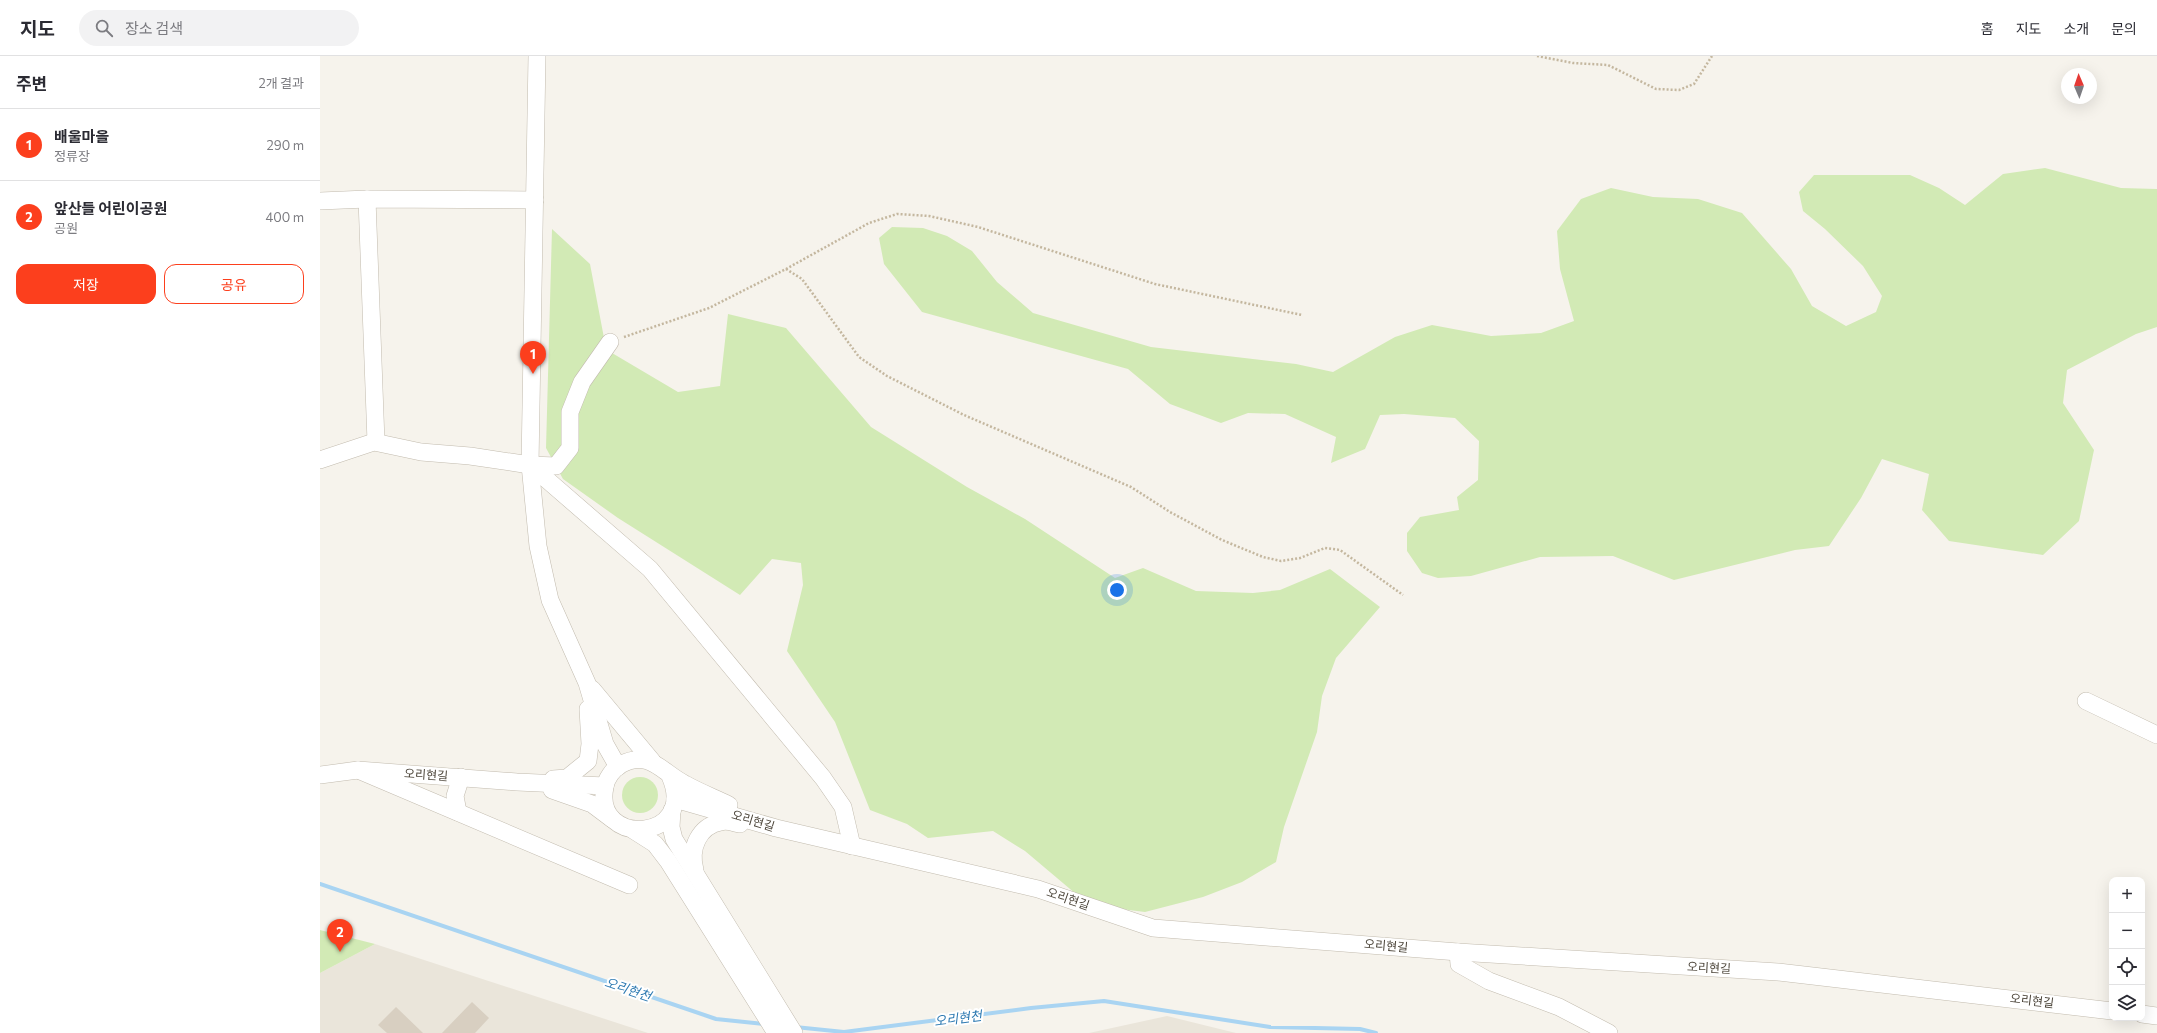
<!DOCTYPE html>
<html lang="ko">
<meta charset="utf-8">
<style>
body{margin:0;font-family:Commissioner,"Noto Sans KR",sans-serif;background:#f2f2f3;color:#2b2b33}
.controls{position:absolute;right:12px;bottom:12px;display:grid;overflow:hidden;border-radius:8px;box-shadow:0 4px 16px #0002}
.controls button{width:36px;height:36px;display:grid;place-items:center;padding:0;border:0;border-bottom:1px solid #e1e1e2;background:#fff;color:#2b2b33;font:20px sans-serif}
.compass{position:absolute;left:1741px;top:12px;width:36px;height:36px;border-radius:50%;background:#fff;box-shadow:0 4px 16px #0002;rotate:358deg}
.you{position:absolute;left:797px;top:534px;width:14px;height:14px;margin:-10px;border:3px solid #fff;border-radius:50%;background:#1a73e8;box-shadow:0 0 0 6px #1a73e833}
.badge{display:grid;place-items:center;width:26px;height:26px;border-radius:50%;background:#fc3f1d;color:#fff;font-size:13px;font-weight:700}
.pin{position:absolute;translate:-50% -33px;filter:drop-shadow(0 1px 2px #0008)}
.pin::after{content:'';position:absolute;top:21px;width:14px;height:12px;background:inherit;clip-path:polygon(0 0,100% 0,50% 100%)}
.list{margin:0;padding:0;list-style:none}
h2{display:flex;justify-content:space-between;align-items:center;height:52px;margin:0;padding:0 16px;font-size:17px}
h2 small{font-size:13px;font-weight:400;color:#7c7c81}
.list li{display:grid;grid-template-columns:26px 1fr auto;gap:12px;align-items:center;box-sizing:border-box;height:72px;padding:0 16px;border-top:1px solid #e1e1e2}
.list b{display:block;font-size:15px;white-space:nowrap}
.list p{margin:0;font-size:13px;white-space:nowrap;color:#7c7c81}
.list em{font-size:13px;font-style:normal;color:#7c7c81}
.actions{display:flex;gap:8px;padding:12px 16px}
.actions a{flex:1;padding:9px 0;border:1px solid #fc3f1d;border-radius:12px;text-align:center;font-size:14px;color:#fc3f1d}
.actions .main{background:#fc3f1d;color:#fff}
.icon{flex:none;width:22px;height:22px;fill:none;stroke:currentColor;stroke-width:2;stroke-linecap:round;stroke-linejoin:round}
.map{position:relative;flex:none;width:1837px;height:977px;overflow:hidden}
header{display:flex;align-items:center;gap:24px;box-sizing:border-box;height:56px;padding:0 20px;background:#fff;border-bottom:1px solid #e1e1e2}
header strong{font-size:19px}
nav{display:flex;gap:22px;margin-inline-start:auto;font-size:14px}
.search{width:280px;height:36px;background:#f2f2f3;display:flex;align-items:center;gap:10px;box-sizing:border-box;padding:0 14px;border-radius:22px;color:#7c7c81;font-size:15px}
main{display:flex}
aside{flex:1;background:#fff}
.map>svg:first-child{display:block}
.residential{fill:#eae5da}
.green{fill:#d2eab5}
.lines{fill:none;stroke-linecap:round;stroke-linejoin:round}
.stream{stroke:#a9d4f2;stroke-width:4}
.building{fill:#d8cfc1}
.minor-casing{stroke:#c2bbae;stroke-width:18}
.path{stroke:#c4b79f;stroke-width:2.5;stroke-dasharray:2 2;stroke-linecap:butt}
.minor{stroke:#fff;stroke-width:17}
.labels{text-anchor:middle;stroke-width:4;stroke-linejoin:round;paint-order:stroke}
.street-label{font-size:12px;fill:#4b4439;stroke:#fff}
.water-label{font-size:13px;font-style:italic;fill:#2e7ab2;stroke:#fff}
</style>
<header>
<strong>지도</strong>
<div class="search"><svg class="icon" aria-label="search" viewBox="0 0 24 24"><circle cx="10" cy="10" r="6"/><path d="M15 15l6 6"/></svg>장소 검색</div>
<nav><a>홈</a><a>지도</a><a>소개</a><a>문의</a></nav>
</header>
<main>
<aside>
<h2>주변<small>2개 결과</small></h2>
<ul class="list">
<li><span class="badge">1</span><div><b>배울마을</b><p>정류장</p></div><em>290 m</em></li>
<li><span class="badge">2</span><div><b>앞산들 어린이공원</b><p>공원</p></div><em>400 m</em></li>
</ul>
<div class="actions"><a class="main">저장</a><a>공유</a></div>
</aside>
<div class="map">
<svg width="1837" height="977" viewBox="0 0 1837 977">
<rect width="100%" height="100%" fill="#f6f3ec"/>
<g class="residential">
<polygon points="55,888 328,977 0,977 0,917"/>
<polygon points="847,960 916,977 769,977"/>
</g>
<g class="green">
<polygon points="1725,112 1801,132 1837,133 1837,271 1816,278 1747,314 1743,347 1774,394 1759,465 1723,499 1629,485 1602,454 1609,418 1562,403 1541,442 1509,490 1475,494 1354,524 1293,500 1220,501 1151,520 1118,522 1102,517 1087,495 1087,477 1100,461 1139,454 1137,441 1158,424 1159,385 1135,362 1084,358 1060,359 1045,393 1011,407 1016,381 965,358 928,357 901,367 850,348 808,313 602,256 564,208 559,182 572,171 603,172 627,180 652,195 677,226 713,257 831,291 976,308 1013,316 1075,281 1112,269 1171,280 1221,277 1254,265 1240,213 1237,175 1261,143 1291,132 1333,141 1378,143 1422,157 1471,213 1492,250 1526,270 1556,256 1562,240 1543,210 1505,173 1483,155 1479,136 1494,119 1590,119 1619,132 1645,149 1683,118"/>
<polygon points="232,173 270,208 284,282 292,297 358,336 400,330 408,258 466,272 551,371 647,431 705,463 795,522 823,512 876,535 933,537 960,534 1010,513 1060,551 1016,602 1002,640 997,676 964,771 956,806 922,826 883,841 825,856 769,849 705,795 673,775 608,782 587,768 550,754 515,666 467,595 483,529 481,507 452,503 420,539 298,462 243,423 226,392"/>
<circle cx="320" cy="739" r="18"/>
<polygon points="0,874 55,888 0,917"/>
</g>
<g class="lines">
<g class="stream">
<polyline points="0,828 396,963 444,968"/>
<polyline points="475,971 524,976 711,952 784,945 950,971 1040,973 1056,977"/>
</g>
</g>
<g class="building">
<polygon points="152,946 169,962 155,977 122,977"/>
<polygon points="76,951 103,977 67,977 58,969"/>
</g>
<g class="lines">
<defs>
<g id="minor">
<polyline points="217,0 210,409 218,490 230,544 267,627 285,688 298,711"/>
<polyline points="47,143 56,386"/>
<polyline points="0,145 47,143 215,144"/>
<polyline points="0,404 54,386 101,396 150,400 210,409 236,410 250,392 250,356 262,326 290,286"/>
<polyline points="210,409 330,513 503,722 523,751 532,790"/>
<polyline points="272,633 332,705"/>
<polyline points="1766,645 1837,679"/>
<polyline points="38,714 309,829"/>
<polyline points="0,719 38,714 197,726 285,730"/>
<path d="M350,720C379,786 272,792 285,731C286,723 293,713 300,709C330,693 341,716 365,728C379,736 395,742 409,749"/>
<polyline points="233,723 247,722 268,705 270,688 268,653"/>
<polyline points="232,734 272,748 292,763"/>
<polyline points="355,743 456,772 718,833 833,872 1138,896 1458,916 1792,955"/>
<polyline points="352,754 351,771 354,783 474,977"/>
<polyline points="138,756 135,740 141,721"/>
<polyline points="313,774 335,788 348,805 456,977"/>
<path d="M375,814C369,792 379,770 401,766C407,764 414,767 420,768"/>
<polyline points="1138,896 1139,908 1169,925 1239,951 1289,977"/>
<polyline points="1822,958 1837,960"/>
</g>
</defs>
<use href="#minor" class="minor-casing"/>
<g class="path">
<polyline points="1217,0 1253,7 1288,9 1336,33 1359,34 1374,28 1392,0"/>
<polyline points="466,213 482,223 539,301 567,320 644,359 811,431 850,456 902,484 943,501 961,505 980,502 1005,492 1020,494 1083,539"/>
<polyline points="304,281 389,252 466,213 549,167 577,158 609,160 658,171 835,228 982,259"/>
</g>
<use href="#minor" class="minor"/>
</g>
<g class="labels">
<g class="street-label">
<text transform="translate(106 719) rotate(4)" y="4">오리현길</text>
<text transform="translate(433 765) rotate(17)" y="4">오리현길</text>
<text transform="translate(748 843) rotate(19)" y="4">오리현길</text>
<text transform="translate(1066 890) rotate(5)" y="4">오리현길</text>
<text transform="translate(1389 912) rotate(3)" y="4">오리현길</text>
<text transform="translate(1712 945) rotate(7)" y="4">오리현길</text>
</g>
<g class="water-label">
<text transform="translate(308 933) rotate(19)" y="5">오리현천</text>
<text transform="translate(638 962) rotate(-7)" y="5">오리현천</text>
</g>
</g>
</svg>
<div class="controls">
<button>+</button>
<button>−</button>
<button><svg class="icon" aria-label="locate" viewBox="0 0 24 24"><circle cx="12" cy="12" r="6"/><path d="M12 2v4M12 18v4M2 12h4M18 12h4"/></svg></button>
<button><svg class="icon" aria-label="layers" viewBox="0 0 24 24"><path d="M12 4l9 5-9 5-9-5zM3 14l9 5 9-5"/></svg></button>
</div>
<svg class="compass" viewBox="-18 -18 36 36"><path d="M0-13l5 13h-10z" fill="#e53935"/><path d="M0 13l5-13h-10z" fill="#7c7c81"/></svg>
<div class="you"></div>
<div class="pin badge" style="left:213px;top:318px">1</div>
<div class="pin badge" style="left:20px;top:896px">2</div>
</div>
</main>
